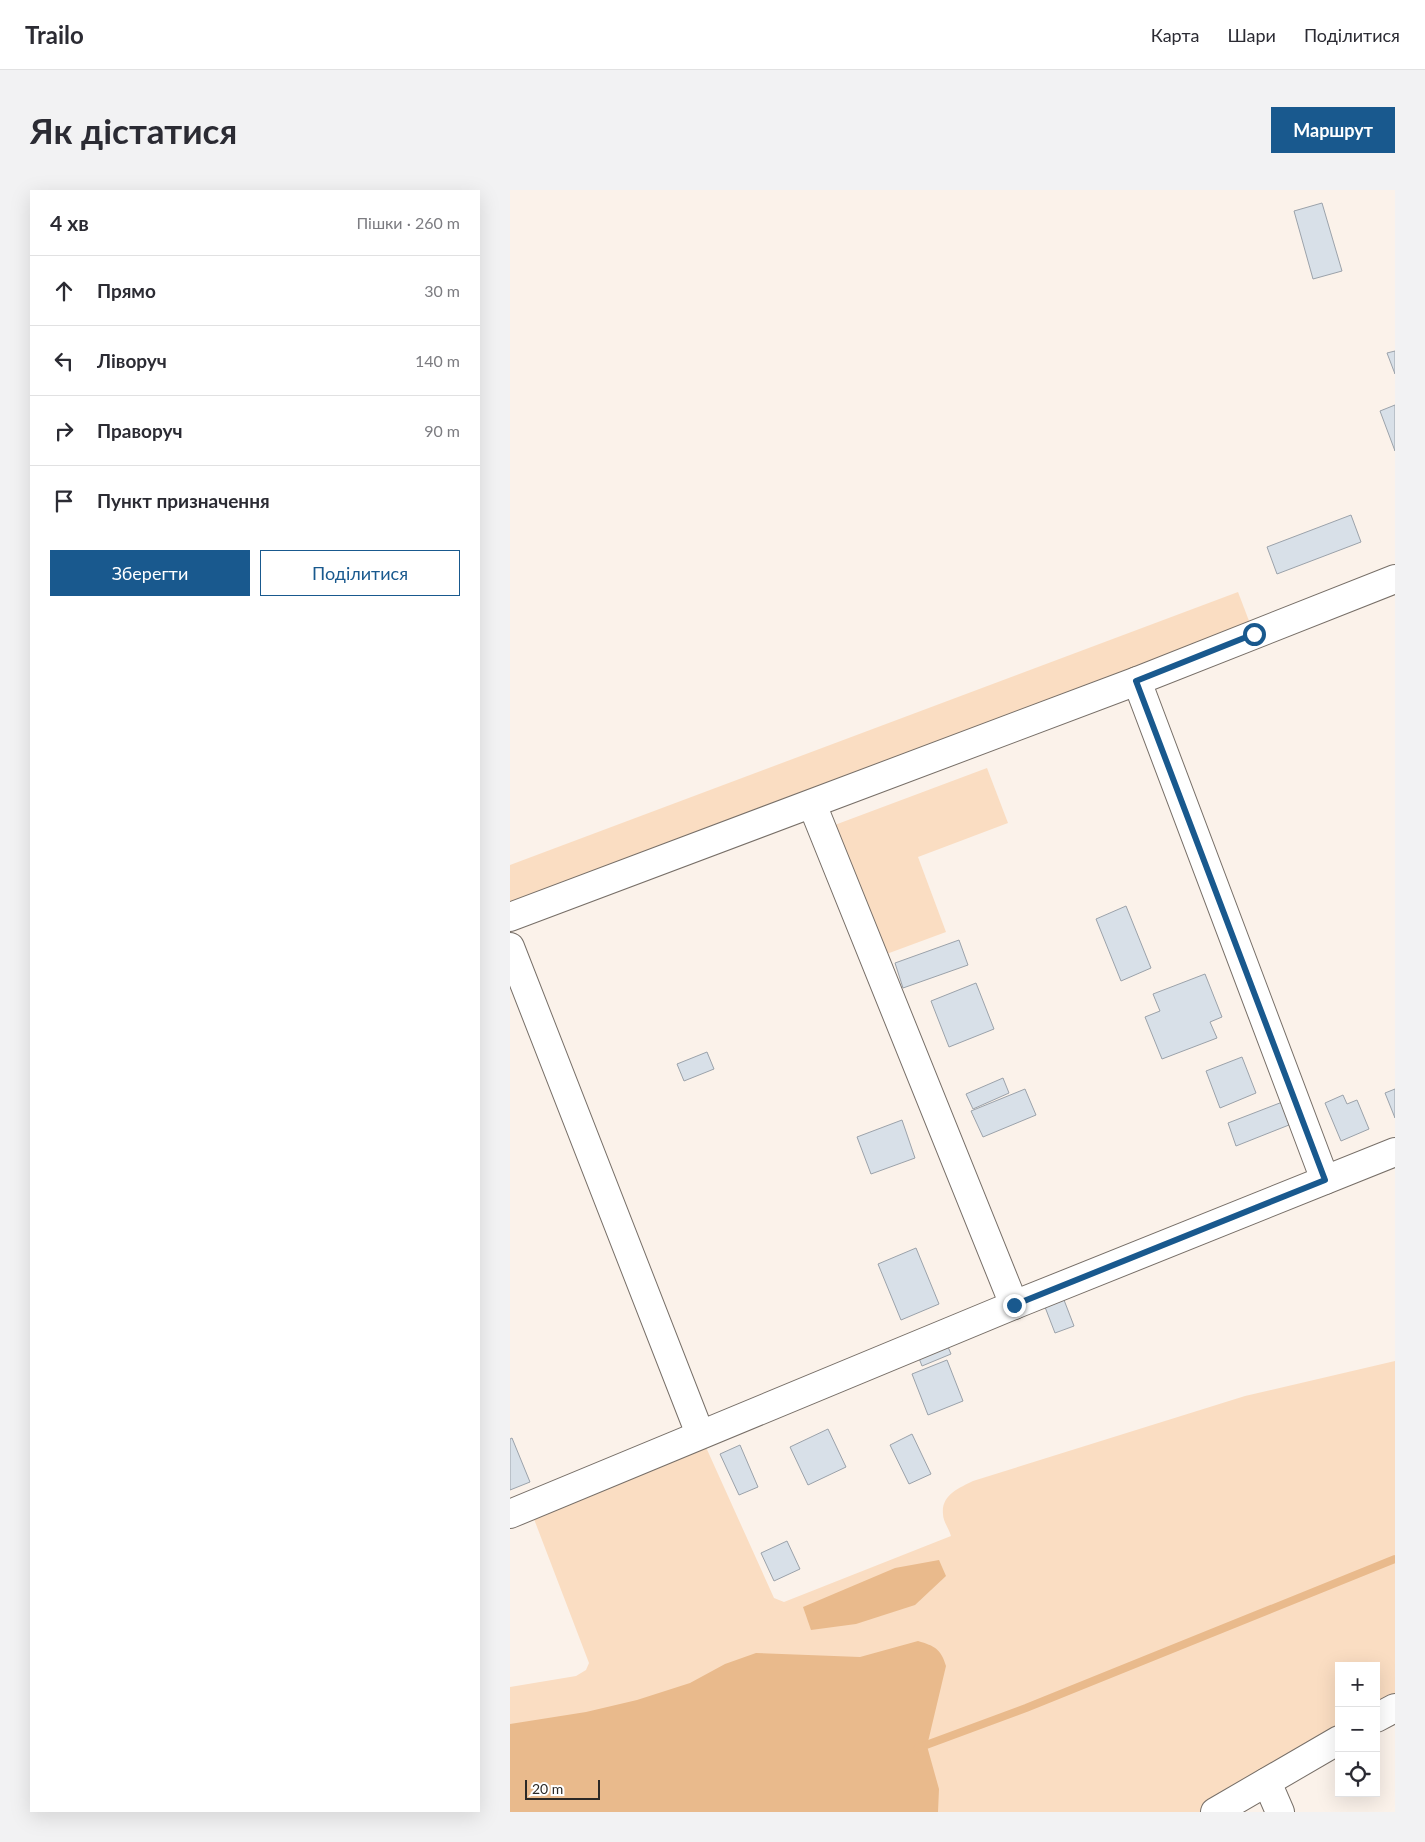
<!DOCTYPE html>
<html lang="uk">
<meta charset="utf-8">
<style>
body{margin:0;font-family:Lato,sans-serif;background:#f2f2f3;color:#2b2b33}
.controls{position:absolute;right:15px;bottom:15px;display:grid;overflow:hidden;border-radius:0px;box-shadow:0 5px 20px #0002}
.controls button{width:45px;height:45px;display:grid;place-items:center;padding:0;border:0;border-bottom:1px solid #e1e1e2;background:#fff;color:#2b2b33;font:25px sans-serif}
.scale{position:absolute;left:15px;bottom:12px;width:75px;box-sizing:border-box;padding-left:5px;border:2px solid #2c2926;border-top:0;font-size:14px;line-height:18px;white-space:nowrap;color:#2c2926;-webkit-text-stroke:4px #fff;paint-order:stroke}
.stop{position:absolute;width:15px;height:15px;margin:-11px;border:4px solid #19598e;border-radius:50%;background:#fff}
.stop.end{background:#19598e;border-color:#fff;box-shadow:0 1px 5px #0008}
.list{margin:0;padding:0;list-style:none}
h2{display:flex;justify-content:space-between;align-items:center;height:65px;margin:0;padding:0 20px;font-size:21px}
h2 small{font-size:16px;font-weight:400;color:#7c7c81}
.list li{display:grid;grid-template-columns:32px 1fr auto;gap:15px;align-items:center;box-sizing:border-box;height:70px;padding:0 20px;border-top:1px solid #e1e1e2}
.list b{display:block;font-size:19px;white-space:nowrap}
.list em{font-size:16px;font-style:normal;color:#7c7c81}
.actions{display:flex;gap:10px;padding:15px 20px}
.actions a{flex:1;padding:11px 0;border:1px solid #19598e;border-radius:0px;text-align:center;font-size:18px;color:#19598e}
.actions .main{background:#19598e;color:#fff}
.icon{flex:none;width:28px;height:28px;fill:none;stroke:currentColor;stroke-width:2;stroke-linecap:round;stroke-linejoin:round}
.map{position:relative;flex:none;width:885px;height:1622px;overflow:hidden;border-radius:0px}
header{display:flex;align-items:center;gap:30px;box-sizing:border-box;height:70px;padding:0 25px;background:#fff;border-bottom:1px solid #e1e1e2}
header strong{font-size:24px}
nav{display:flex;gap:28px;margin-inline-start:auto;font-size:18px}
.intro{display:flex;align-items:center;justify-content:space-between;box-sizing:border-box;height:120px;padding:0 30px}
h1{margin:0;font-size:35px}
.button{padding:12px 22px;border-radius:0px;background:#19598e;color:#fff;font-size:18px;font-weight:700}
main{display:flex;gap:30px;padding:0 30px}
aside{flex:1;background:#fff;border-radius:0px;box-shadow:0 5px 20px #0002}
.map>svg:first-child{display:block}
.green{fill:#faddc2}
.water{fill:#e9ba8c}
.lines{fill:none;stroke-linecap:round;stroke-linejoin:round}
.stream{stroke:#e9ba8c;stroke-width:8}
.building{fill:#d8e0e8;stroke:#9ba2aa}
.minor-casing{stroke:#776f68;stroke-width:30}
.major-casing{stroke:#776f68;stroke-width:30}
.minor{stroke:#fff;stroke-width:28}
.major{stroke:#fff;stroke-width:28}
.route{stroke:#19598e;stroke-width:6}
</style>
<header>
<strong>Trailo</strong>
<nav><a>Карта</a><a>Шари</a><a>Поділитися</a></nav>
</header>
<div class="intro"><h1>Як дістатися</h1><a class="button">Маршрут</a></div>
<main>
<aside>
<h2>4 хв<small>Пішки · 260 m</small></h2>
<ul class="list">
<li><svg class="icon" aria-label="ahead" viewBox="0 0 24 24"><path d="M12 20V5M6 11l6-6 6 6"/></svg><div><b>Прямо</b></div><em>30 m</em></li>
<li><svg class="icon" aria-label="left" viewBox="0 0 24 24"><path d="M17 20v-9H6M10 6l-5 5 5 5"/></svg><div><b>Ліворуч</b></div><em>140 m</em></li>
<li><svg class="icon" aria-label="right" viewBox="0 0 24 24"><path d="M7 20v-9h11M14 6l5 5-5 5"/></svg><div><b>Праворуч</b></div><em>90 m</em></li>
<li><svg class="icon" aria-label="arrive" viewBox="0 0 24 24"><path d="M6 21V4h12l-3 4 3 4H6"/></svg><div><b>Пункт призначення</b></div></li>
</ul>
<div class="actions"><a class="main">Зберегти</a><a>Поділитися</a></div>
</aside>
<div class="map">
<svg width="885" height="1622" viewBox="0 0 885 1622">
<rect width="100%" height="100%" fill="#fbf2ea"/>
<g class="green">
<polygon points="728,402 744,444 0,727 0,675"/>
<polygon points="477,578 498,633 408,667 436,742 363,769 314,639"/>
<path d="M885,1171V1519L866,1530V1476H829V1551L705,1622H0V1497L66,1486L76,1480L79,1473L19,1316L190,1244L264,1408L274,1412L441,1346C439,1339 433,1331 433,1324C431,1305 449,1298 463,1291L735,1206Z"/>
</g>
<g class="water">
<polygon points="429,1370 436,1386 405,1415 346,1434 301,1440 293,1417 385,1378"/>
<path d="M408,1451C425,1456 431,1459 436,1476L417,1556L429,1599L428,1622H0V1534L76,1522L127,1510L180,1493L215,1474L246,1463L350,1467Z"/>
</g>
<g class="lines">
<polyline class="stream" points="408,1558 516,1518 885,1369"/>
</g>
<g class="building">
<polygon points="812,13 832,81 803,89 784,21"/>
<polygon points="885,161 885,184 877,163"/>
<polygon points="885,215 885,261 870,221"/>
<polygon points="841,325 851,352 767,384 757,357"/>
<polygon points="616,716 641,778 611,791 586,729"/>
<polygon points="449,750 458,775 393,798 385,773"/>
<polygon points="695,784 712,827 700,832 707,848 652,869 635,827 650,821 643,804"/>
<polygon points="466,793 484,839 439,857 421,811"/>
<polygon points="197,862 204,879 174,891 167,874"/>
<polygon points="732,867 746,903 710,918 696,881"/>
<polygon points="493,888 499,903 463,919 456,904"/>
<polygon points="515,899 526,925 473,947 461,921"/>
<polygon points="885,899 885,928 875,903"/>
<polygon points="833,905 837,914 847,910 859,939 831,951 815,913"/>
<polygon points="775,911 784,933 726,956 718,933"/>
<polygon points="392,930 405,968 361,984 347,947"/>
<polygon points="406,1058 429,1114 391,1130 368,1074"/>
<polygon points="554,1110 564,1136 545,1143 535,1117"/>
<polygon points="436,1152 441,1164 412,1176 407,1163"/>
<polygon points="437,1170 453,1211 418,1225 402,1184"/>
<polygon points="318,1239 336,1277 298,1295 280,1257"/>
<polygon points="402,1244 421,1284 399,1294 380,1255"/>
<polygon points="2,1248 20,1292 0,1300 0,1249"/>
<polygon points="230,1255 248,1297 229,1305 210,1264"/>
<polygon points="277,1351 290,1379 264,1391 251,1363"/>
</g>
<g class="lines">
<defs>
<g id="minor">
<polyline points="627,491 815,990"/>
<polyline points="302,614 504,1115"/>
<polyline points="0,757 190,1244"/>
<polyline points="0,1324 504,1115 885,962"/>
<polyline points="866,1528 885,1518"/>
<polyline points="757,1592 770,1622"/>
<polyline points="705,1622 829,1550"/>
</g>
<polyline id="major" points="0,727 627,491 885,389"/>
</defs>
<use href="#minor" class="minor-casing"/>
<use href="#major" class="major-casing"/>
<use href="#minor" class="minor"/>
<use href="#major" class="major"/>
</g>
<g class="lines">
<polyline class="route" points="504,1115 815,990 626,491 744,444"/>
</g>
</svg>
<div class="controls">
<button>+</button>
<button>−</button>
<button><svg class="icon" aria-label="locate" viewBox="0 0 24 24"><circle cx="12" cy="12" r="6"/><path d="M12 2v4M12 18v4M2 12h4M18 12h4"/></svg></button>
</div>
<div class="scale">20 m</div>
<div class="stop" style="left:744px;top:444px"></div>
<div class="stop end" style="left:504px;top:1115px"></div>
</div>
</main>
